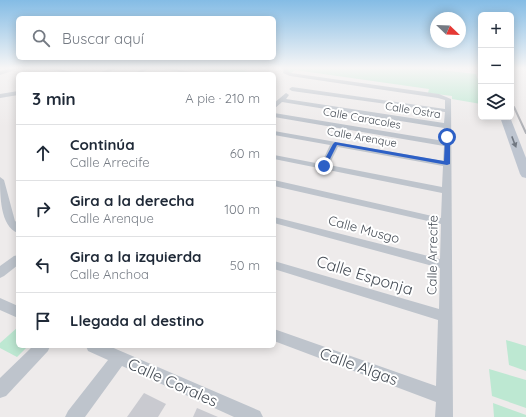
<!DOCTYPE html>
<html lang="es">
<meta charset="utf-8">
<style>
body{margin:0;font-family:Quicksand,sans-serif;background:#f2f2f3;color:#1f2937}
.controls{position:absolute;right:12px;top:12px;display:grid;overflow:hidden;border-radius:6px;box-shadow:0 2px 10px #0003}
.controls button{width:36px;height:36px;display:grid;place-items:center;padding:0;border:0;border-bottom:1px solid #e0e1e3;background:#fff;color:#1f2937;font:20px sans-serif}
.compass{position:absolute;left:430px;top:12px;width:36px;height:36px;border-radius:50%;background:#fff;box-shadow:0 2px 10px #0003;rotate:113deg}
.stop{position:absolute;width:12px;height:12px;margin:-9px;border:3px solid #2d60c6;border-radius:50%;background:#fff}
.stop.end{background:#2d60c6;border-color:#fff;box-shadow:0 1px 4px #0008}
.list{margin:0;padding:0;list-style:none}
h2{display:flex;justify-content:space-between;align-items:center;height:52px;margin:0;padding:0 16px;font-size:17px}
h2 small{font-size:13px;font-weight:400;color:#747a83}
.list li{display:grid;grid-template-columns:26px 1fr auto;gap:12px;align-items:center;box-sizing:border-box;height:56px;padding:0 16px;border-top:1px solid #e0e1e3}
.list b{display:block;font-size:15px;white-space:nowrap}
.list p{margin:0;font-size:13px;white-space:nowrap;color:#747a83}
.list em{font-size:13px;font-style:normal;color:#747a83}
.icon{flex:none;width:22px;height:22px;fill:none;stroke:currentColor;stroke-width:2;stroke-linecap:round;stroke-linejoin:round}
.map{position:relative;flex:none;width:526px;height:417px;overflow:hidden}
.search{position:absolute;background:#fff;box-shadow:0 2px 10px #0003;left:16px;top:16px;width:260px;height:44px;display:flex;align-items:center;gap:10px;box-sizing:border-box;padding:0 14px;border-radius:6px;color:#747a83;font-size:15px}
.panel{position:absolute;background:#fff;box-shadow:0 2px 10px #0003;left:16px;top:72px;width:260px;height:276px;border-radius:6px}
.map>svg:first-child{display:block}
.green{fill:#bde8d2}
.building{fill:#c9cad0}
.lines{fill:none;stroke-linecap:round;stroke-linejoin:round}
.street{fill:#bec4cc;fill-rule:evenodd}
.secondary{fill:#bec5d0;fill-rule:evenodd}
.rail-far1{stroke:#aeb0b5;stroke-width:1.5}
.rail{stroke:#aeb0b5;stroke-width:2}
.oneway{fill:#707781}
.route{fill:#2d60c6}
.labels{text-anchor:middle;stroke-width:4;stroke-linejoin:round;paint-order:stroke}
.far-street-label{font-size:11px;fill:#464d56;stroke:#fff}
.street-label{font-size:13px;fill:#464d56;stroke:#fff}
.near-street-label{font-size:16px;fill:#464d56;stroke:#fff}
</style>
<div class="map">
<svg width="526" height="417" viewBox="0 0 526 417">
<rect width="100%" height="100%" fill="#eeebeb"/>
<g class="green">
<path d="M197,68H249L244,71L249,72C239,78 209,69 197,68Z"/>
<polygon points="288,68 422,68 476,74 481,89 481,104 452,99 452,96 428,93 429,89 295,70 291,73 287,72"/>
<polygon points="18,327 18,346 28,346 17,357 0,348 0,343"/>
<polygon points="506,340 526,346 526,371 509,365"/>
<polygon points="489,369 526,380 526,408 492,396"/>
<polygon points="493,403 526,415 526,417 494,417"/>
</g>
<g class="building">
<polygon points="144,393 166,404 158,417 127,417"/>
<polygon points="197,408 218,417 193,417"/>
</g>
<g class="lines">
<g class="street">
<polygon points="14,68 21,68 0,75 0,71"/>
<polygon points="43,68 52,68 84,74 72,74"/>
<polygon points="112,68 118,68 104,74 96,74"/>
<polygon points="145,68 151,68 139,74 132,74"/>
<polygon points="158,68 168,68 204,74 191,74"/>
<path d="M284,68H288V71L291,73L439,94L451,99L453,417H435L436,402L274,341V329L436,386L438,320L274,269V261L439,309L440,268L274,223V217L440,259L441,224L274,186V180L441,218L442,193L274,159V155L321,164L330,145L274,135V131L443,161L444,146L274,117V113L444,141V128L282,102L274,109V103L286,93L289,95L286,99L444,123L445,112L292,91L289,89L292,87L445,109V100L438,98L290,76L283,73ZM338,147L443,166L442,187L329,165Z"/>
<polygon points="18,91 18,95 0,98 0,94"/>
<path d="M0,177L4,180L15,221L18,223V233C0,227 0,194 0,177Z"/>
<polygon points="18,255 18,265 4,276 0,278 0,266 14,256"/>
<polygon points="0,298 18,306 18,318 0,310"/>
<polygon points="33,346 50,346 48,351 6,396 0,398 0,378"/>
<polygon points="86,346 109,346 260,411 263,417 234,417 122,366 85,417 65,417 68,411 108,360 88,351"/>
</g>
<polygon class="secondary" points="500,117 510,117 526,158 526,178 522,177 520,174"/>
<polyline class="rail-far1" points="511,101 514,108"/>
<polyline class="rail" points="514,107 526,133"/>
</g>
<defs><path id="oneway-solid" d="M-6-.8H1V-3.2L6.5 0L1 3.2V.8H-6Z"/></defs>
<use class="oneway" href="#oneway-solid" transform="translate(514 142) rotate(69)"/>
<linearGradient id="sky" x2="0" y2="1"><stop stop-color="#84bce5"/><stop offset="0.54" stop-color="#f7f6f6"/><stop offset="1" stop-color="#f7f6f6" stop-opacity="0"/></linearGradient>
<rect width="526" height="126" fill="url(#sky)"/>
<polygon class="route" points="447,135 450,137 450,164 447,165 337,145 326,167 321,166 333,144 335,142 444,161 445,137"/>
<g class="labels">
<g class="far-street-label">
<text transform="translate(413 110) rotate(9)" y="4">Calle Ostra</text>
<text transform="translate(362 118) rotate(10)" y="4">Calle Caracoles</text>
<text transform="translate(362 137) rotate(10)" y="4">Calle Arenque</text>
</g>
<g class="street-label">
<text transform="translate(364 229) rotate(15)" y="5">Calle Musgo</text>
<text transform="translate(432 255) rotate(-89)" y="5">Calle Arrecife</text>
</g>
<g class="near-street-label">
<text transform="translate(365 275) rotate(17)" y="6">Calle Esponja</text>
<text transform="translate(359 366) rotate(20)" y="6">Calle Algas</text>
<text transform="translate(173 382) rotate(24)" y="6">Calle Corales</text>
</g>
</g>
</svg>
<div class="controls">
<button>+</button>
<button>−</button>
<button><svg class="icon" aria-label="layers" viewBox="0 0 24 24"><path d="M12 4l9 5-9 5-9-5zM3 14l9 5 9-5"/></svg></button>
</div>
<svg class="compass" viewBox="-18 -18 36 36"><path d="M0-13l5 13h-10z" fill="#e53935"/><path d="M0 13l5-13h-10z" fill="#747a83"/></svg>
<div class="stop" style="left:447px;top:137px"></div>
<div class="stop end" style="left:324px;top:166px"></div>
<div class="search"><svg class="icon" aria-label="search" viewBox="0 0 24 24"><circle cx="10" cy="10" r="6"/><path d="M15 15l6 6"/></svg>Buscar aquí</div>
<section class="panel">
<h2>3 min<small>A pie · 210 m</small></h2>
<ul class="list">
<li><svg class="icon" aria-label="ahead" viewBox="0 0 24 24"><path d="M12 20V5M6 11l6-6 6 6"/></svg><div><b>Continúa</b><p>Calle Arrecife</p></div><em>60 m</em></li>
<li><svg class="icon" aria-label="right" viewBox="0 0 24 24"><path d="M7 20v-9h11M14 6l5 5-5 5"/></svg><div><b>Gira a la derecha</b><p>Calle Arenque</p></div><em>100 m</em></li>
<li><svg class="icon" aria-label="left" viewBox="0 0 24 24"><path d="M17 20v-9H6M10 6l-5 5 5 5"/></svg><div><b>Gira a la izquierda</b><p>Calle Anchoa</p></div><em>50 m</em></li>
<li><svg class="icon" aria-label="arrive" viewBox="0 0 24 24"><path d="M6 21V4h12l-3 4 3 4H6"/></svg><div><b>Llegada al destino</b></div></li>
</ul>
</section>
</div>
